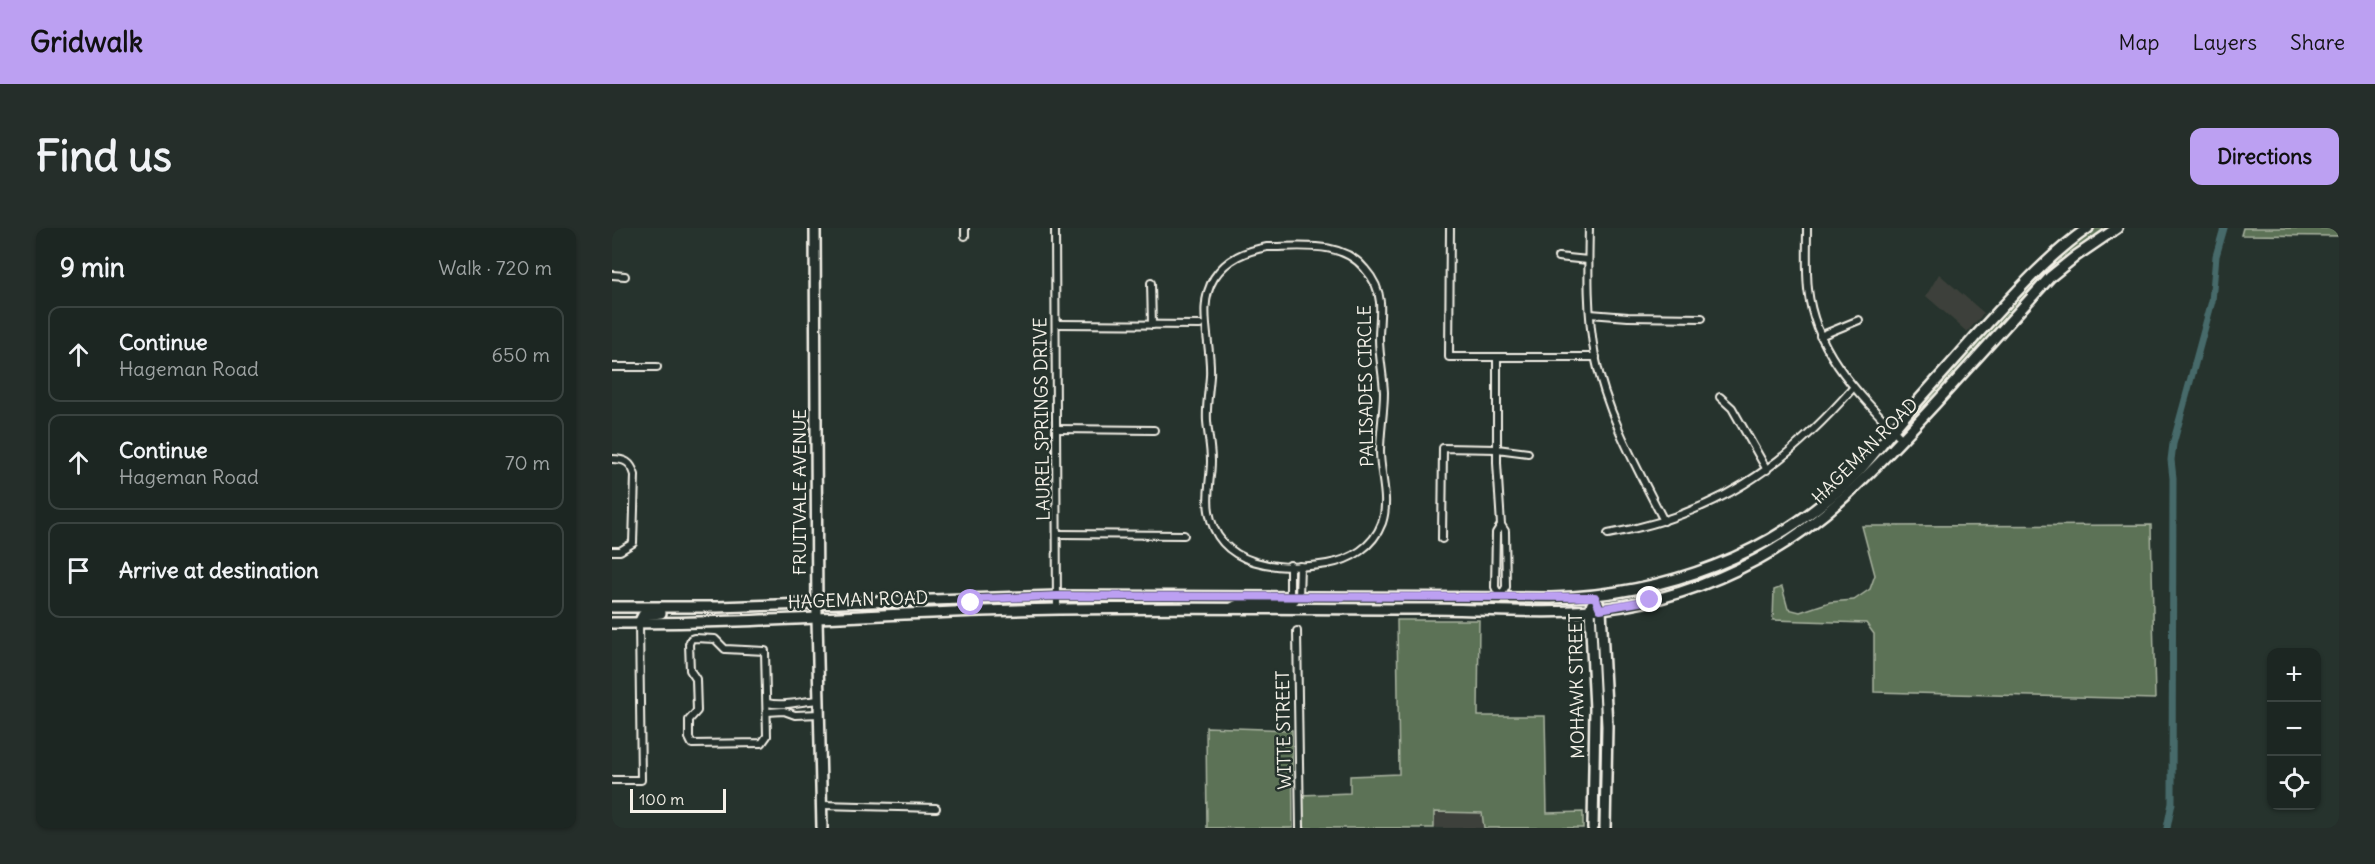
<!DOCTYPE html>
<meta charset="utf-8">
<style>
body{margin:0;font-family:Delius,sans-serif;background:#252e2a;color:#f1f3f6}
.controls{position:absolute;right:18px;bottom:18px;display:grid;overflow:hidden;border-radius:12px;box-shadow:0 2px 4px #0004}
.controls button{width:54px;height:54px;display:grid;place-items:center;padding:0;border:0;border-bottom:2px solid #3a4340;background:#1c2622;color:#f1f3f6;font:30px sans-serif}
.scale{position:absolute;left:18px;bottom:15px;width:96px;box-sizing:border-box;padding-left:6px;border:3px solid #f4f1e8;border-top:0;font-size:16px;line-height:21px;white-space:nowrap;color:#f4f1e8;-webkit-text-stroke:4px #26332d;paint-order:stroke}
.stop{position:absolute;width:18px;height:18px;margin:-14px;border:4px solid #bca0f2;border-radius:50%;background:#fff}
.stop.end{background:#bca0f2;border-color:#fff;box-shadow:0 2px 6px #0008}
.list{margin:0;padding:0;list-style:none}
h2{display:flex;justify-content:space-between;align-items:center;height:78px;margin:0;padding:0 24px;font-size:26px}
h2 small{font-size:20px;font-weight:400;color:#a0a5a5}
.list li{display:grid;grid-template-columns:39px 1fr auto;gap:18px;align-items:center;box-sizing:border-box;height:96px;margin:0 12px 12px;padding:0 12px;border:2px solid #3a4340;border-radius:12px}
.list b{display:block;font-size:22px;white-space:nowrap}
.list p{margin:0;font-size:20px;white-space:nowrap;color:#a0a5a5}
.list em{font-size:20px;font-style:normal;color:#a0a5a5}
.icon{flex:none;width:33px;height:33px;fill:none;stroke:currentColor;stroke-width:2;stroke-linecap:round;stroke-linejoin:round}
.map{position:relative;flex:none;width:1727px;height:600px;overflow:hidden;border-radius:12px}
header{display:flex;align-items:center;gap:36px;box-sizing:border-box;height:84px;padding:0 30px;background:#bca0f2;color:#111}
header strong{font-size:28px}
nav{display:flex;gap:33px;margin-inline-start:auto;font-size:21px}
.intro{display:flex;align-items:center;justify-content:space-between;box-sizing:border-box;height:144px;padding:0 36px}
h1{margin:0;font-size:42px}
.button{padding:15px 27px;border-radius:12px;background:#bca0f2;color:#111;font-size:21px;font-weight:700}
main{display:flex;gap:36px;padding:0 36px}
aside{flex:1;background:#1c2622;border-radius:12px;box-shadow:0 2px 4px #0004}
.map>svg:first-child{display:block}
.built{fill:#3c413a}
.green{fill:#5c7256;stroke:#a8b29f;stroke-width:1.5}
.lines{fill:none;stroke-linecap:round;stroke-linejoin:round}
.canal{stroke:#466a6b;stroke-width:7}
.street-casing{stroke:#f4f1e8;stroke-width:10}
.secondary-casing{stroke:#f4f1e8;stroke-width:14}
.street{stroke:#26332d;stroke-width:6}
.secondary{stroke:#26332d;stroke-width:9}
.route{stroke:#bca0f2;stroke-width:8}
.labels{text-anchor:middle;stroke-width:5;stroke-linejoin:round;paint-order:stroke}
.street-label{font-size:18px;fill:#f4f1e8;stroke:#26332d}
</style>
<header>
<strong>Gridwalk</strong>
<nav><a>Map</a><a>Layers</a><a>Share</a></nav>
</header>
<div class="intro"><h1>Find us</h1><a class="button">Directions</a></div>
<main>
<aside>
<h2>9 min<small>Walk · 720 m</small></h2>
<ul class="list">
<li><svg class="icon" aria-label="ahead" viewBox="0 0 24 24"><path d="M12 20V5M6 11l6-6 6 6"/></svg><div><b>Continue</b><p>Hageman Road</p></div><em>650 m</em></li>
<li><svg class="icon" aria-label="ahead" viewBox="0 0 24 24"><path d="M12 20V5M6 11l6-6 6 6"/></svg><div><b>Continue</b><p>Hageman Road</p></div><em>70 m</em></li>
<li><svg class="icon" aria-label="arrive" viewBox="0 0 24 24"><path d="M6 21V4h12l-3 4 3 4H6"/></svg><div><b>Arrive at destination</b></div></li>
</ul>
</aside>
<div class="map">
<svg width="1727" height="600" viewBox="0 0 1727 600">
<rect width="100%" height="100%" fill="#26332d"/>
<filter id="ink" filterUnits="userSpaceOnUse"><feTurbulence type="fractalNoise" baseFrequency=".0167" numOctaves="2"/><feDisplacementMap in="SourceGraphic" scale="12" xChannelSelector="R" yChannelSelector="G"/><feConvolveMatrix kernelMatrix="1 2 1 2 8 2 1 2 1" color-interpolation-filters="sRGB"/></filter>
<g filter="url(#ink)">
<g class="built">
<polygon points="1327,46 1372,85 1355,104 1314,68"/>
<polygon points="822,584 871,585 872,600 822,600"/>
</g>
<g class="green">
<polygon points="1483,0 1493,0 1465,20 1419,60 1308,186 1298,192 1423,51"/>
<polygon points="1631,0 1727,0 1727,8 1629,7"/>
<polygon points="1539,297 1543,471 1262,464 1262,406 1254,395 1161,392 1162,362 1170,359 1176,381 1188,384 1218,374 1242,372 1258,361 1263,347 1250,298"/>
<polygon points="785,392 867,392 866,488 933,488 935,585 971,584 971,600 872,600 870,585 822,584 822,600 691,600 690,567 738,565 738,548 787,546"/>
<polygon points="594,499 680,502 681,600 595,600"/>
</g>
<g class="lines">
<polyline class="canal" points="1555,600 1560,575 1561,250 1559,232 1561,216 1600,73 1604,28 1612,0"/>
<defs>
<g id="street">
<polyline points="353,0 353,8"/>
<polyline points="443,0 445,381"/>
<polyline points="838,0 837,129 984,129"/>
<path d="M977,0C976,43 975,86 983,128C995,187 1025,240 1052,293"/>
<path d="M1195,0C1195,20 1194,41 1196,61C1203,125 1248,167 1290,211"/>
<path d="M655,19C689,19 730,12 753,41C761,50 767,62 768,74C769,86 767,98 767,110C767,128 771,146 772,164C772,184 768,203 768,223C768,247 778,271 770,295C761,319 739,332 715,336C669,343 606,340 597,283C594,267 599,250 599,233C599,220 596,206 595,193C594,178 597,163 598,148C600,115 584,79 602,50C615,30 634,23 655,19Z"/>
<polyline points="946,29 976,32"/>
<polyline points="0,47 13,48"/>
<polyline points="539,55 540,97"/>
<polyline points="978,86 1016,89 1090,90"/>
<polyline points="444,96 588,97"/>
<polyline points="1208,108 1247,92"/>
<polyline points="885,129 885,235 889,297 893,303 894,359 888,369"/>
<polyline points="0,139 45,139"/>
<polyline points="1108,169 1120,180 1155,242"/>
<polyline points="445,201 542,202"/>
<path d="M0,231C13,231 19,234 23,247L21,315L8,323H0"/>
<polyline points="446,306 572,307"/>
<path d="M996,306C1103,287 1171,240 1241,160"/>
<polyline points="830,311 831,220 885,221 916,225"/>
<polyline points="678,369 678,337"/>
<polyline points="687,369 688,338"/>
<polyline points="888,369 883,359 884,305 889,297"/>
<polyline points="685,403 688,600"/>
<polygon points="82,410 103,411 113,421 153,423 155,508 150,515 80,516 77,510 77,492 85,483 84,451 78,442 77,416 79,411"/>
<path d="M155,475C172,479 190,473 207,472"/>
<polyline points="155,484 172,483 183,487 208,486"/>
<polyline points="0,552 29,552 27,395"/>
<polyline points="210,577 324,580"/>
</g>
<g id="secondary">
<polyline points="203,0 205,391 210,600"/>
<polyline points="986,375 989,381 995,498 993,600"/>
<polyline points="980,376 978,381 983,481 981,600"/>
<path d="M0,379H105L446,368L939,370C1053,367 1160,328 1243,247C1257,233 1268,217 1281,202C1307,171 1335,141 1362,110C1398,71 1433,30 1476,0"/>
<path d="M620,380C639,369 663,381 682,372"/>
<path d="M0,395C149,396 298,383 447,381C570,379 694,381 817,381C874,381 932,387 989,381C1043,375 1098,357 1146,331C1217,293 1268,235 1322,177C1361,134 1399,92 1438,49L1464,28L1505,0"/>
<polyline points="27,395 31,387 49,385"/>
</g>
</defs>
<use href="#street" class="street-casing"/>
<use href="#secondary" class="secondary-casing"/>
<use href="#street" class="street"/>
<use href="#secondary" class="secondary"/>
</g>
</g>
<g class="lines" filter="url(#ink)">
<polyline class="route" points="359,375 366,371 446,368 983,369 988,381 1038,372"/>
</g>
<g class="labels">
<g class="street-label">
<text transform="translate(754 158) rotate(-91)" y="6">PALISADES CIRCLE</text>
<text transform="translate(430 191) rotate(-91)" y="6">LAUREL SPRINGS DRIVE</text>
<text transform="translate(1253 223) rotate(-45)" y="6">HAGEMAN ROAD</text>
<text transform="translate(188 264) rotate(-90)" y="6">FRUITVALE AVENUE</text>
<text transform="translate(246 372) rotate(-2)" y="6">HAGEMAN ROAD</text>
<text transform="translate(965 458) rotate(-91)" y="6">MOHAWK STREET</text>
<text transform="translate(672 502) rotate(-91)" y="6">WITTE STREET</text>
</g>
</g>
</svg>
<div class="controls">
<button>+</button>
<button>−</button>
<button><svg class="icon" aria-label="locate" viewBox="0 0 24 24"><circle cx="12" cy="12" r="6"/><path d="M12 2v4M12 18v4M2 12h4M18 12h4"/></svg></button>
</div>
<div class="scale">100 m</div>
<div class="stop" style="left:359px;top:375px"></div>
<div class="stop end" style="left:1038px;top:372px"></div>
</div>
</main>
